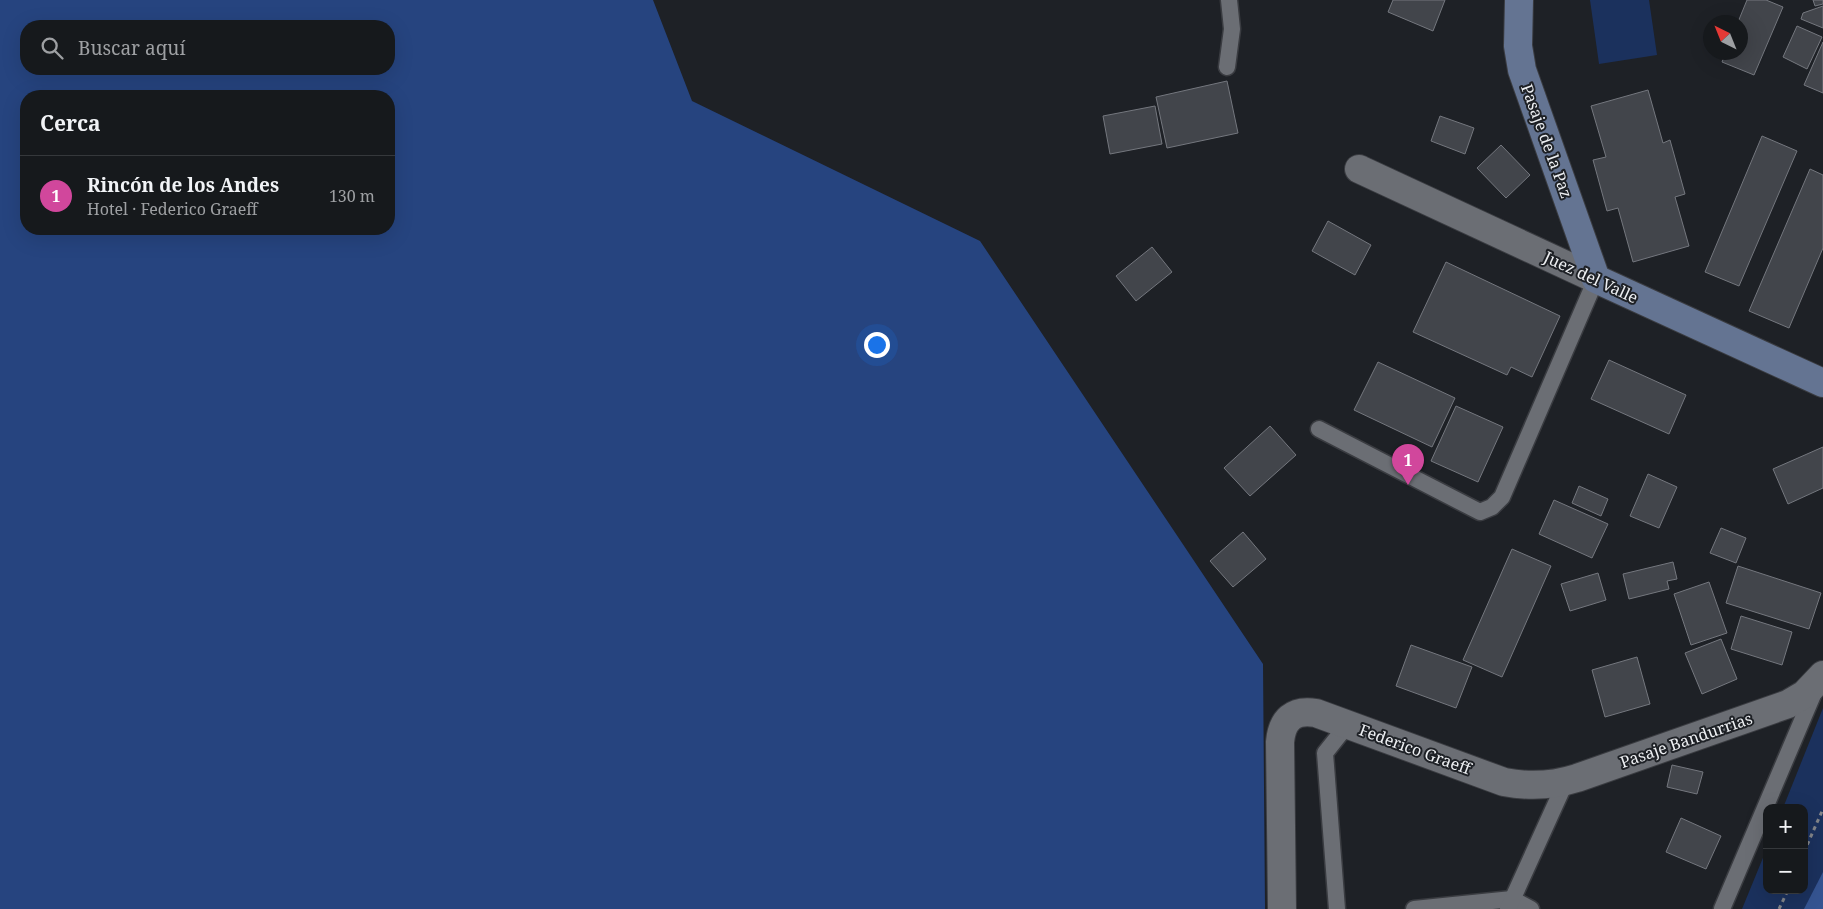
<!DOCTYPE html>
<html lang="es">
<meta charset="utf-8">
<style>
body{margin:0;font-family:"Noto Serif",serif;background:#232629;color:#f1f3f6}
.controls{position:absolute;right:15px;bottom:15px;display:grid;overflow:hidden;border-radius:10px;box-shadow:0 5px 20px #0002}
.controls button{width:45px;height:45px;display:grid;place-items:center;padding:0;border:0;border-bottom:1px solid #35383b;background:#16191c;color:#f1f3f6;font:25px sans-serif}
.compass{position:absolute;left:1703px;top:15px;width:45px;height:45px;border-radius:50%;background:#16191c;box-shadow:0 5px 20px #0002;rotate:317deg}
.you{position:absolute;left:876px;top:344px;width:18px;height:18px;margin:-12px;border:4px solid #fff;border-radius:50%;background:#1a73e8;box-shadow:0 0 0 8px #1a73e833}
.badge{display:grid;place-items:center;width:32px;height:32px;border-radius:50%;background:#d93025;color:#fff;font-size:16px;font-weight:700}
.pin{position:absolute;translate:-50% -41px;filter:drop-shadow(0 1px 2px #0008)}
.pin::after{content:'';position:absolute;top:26px;width:18px;height:15px;background:inherit;clip-path:polygon(0 0,100% 0,50% 100%)}
.list{margin:0;padding:0;list-style:none}
h2{display:flex;justify-content:space-between;align-items:center;height:65px;margin:0;padding:0 20px;font-size:21px}
h2 small{font-size:16px;font-weight:400;color:#9ea0a3}
.list li{display:grid;grid-template-columns:32px 1fr auto;gap:15px;align-items:center;box-sizing:border-box;height:80px;padding:0 20px;border-top:1px solid #35383b}
.list b{display:block;font-size:19px;white-space:nowrap}
.list p{margin:0;font-size:16px;white-space:nowrap;color:#9ea0a3}
.list em{font-size:16px;font-style:normal;color:#9ea0a3}
.icon{flex:none;width:28px;height:28px;fill:none;stroke:currentColor;stroke-width:2;stroke-linecap:round;stroke-linejoin:round}
.map{position:relative;flex:none;width:1823px;height:909px;overflow:hidden}
.search{position:absolute;background:#16191c;box-shadow:0 5px 20px #0002;left:20px;top:20px;width:375px;height:55px;display:flex;align-items:center;gap:12px;box-sizing:border-box;padding:0 18px;border-radius:20px;color:#9ea0a3;font-size:19px}
.panel{position:absolute;background:#16191c;box-shadow:0 5px 20px #0002;left:20px;top:90px;width:375px;height:145px;border-radius:20px}
.map>svg:first-child{display:block}
.green{fill:#1b315d}
.forest{fill:#26447f;fill-rule:evenodd}
.water{fill:#355491}
.building{fill:#42454b;stroke:#74777e}
.lines{fill:none;stroke-linecap:round;stroke-linejoin:round}
.lane-casing{stroke:#3a3c41;stroke-width:19}
.street-casing{stroke:#3a3c41;stroke-width:30}
.secondary-casing{stroke:#3a3c41;stroke-width:30}
.path{stroke:#838589;stroke-width:3;stroke-dasharray:4 4;stroke-linecap:butt}
.lane{stroke:#6b6e74;stroke-width:16}
.street{stroke:#6b6e74;stroke-width:28}
.secondary{stroke:#647492;stroke-width:28}
.labels{text-anchor:middle;stroke-width:4;stroke-linejoin:round;paint-order:stroke}
.street-label{font-size:16px;fill:#edeff2;stroke:#1e2126}
</style>
<div class="map">
<svg width="1823" height="909" viewBox="0 0 1823 909">
<rect width="100%" height="100%" fill="#1e2126"/>
<g class="green">
<polygon points="1590,0 1649,0 1657,55 1599,64"/>
<polygon points="1823,708 1823,909 1742,909 1767,848 1767,890 1804,890 1804,808 1783,808"/>
</g>
<path class="forest" d="M0,0H653L692,101L980,241L1263,664L1265,909H0ZM26,26H389V69H26ZM26,96H389V229H26Z"/>
<polygon class="water" points="1823,872 1823,909 1804,909"/>
<g class="building">
<polygon points="1393,0 1445,0 1433,31 1388,12"/>
<polygon points="1747,0 1766,0 1783,7 1754,75 1722,62 1726,52 1740,52 1740,22 1738,22"/>
<polygon points="1813,0 1823,0 1823,4 1815,6"/>
<polygon points="1823,6 1823,28 1801,19 1803,13"/>
<polygon points="1797,26 1822,37 1807,69 1783,57"/>
<polygon points="1823,42 1823,93 1804,85"/>
<polygon points="1227,81 1238,133 1167,148 1156,97"/>
<polygon points="1648,90 1663,143 1670,140 1685,194 1675,197 1689,246 1633,262 1618,208 1607,211 1593,160 1606,157 1591,106"/>
<polygon points="1155,106 1162,144 1110,154 1103,116"/>
<polygon points="1440,116 1474,128 1465,154 1431,141"/>
<polygon points="1762,136 1797,151 1739,286 1705,272"/>
<polygon points="1501,145 1530,175 1506,198 1477,168"/>
<polygon points="1810,169 1823,175 1823,248 1789,328 1749,311"/>
<polygon points="1328,221 1371,245 1355,275 1312,251"/>
<polygon points="1152,247 1172,272 1136,301 1116,276"/>
<polygon points="1446,262 1560,316 1532,377 1511,367 1507,375 1413,332"/>
<polygon points="1609,360 1686,395 1669,434 1591,399"/>
<polygon points="1378,362 1455,398 1432,447 1354,410"/>
<polygon points="1456,406 1503,427 1478,482 1431,461"/>
<polygon points="1270,426 1296,455 1250,496 1224,468"/>
<polygon points="1823,447 1823,488 1788,504 1773,469"/>
<polygon points="1648,474 1677,487 1659,528 1630,516"/>
<polygon points="1579,486 1608,499 1601,516 1572,503"/>
<polygon points="1554,500 1608,524 1592,558 1539,534"/>
<polygon points="1721,528 1746,538 1736,563 1710,553"/>
<polygon points="1243,532 1266,559 1233,587 1210,561"/>
<polygon points="1512,549 1551,566 1502,677 1463,660"/>
<polygon points="1673,562 1677,579 1667,581 1669,589 1629,599 1623,574"/>
<polygon points="1738,566 1821,593 1809,629 1726,603"/>
<polygon points="1598,573 1606,600 1570,611 1561,584"/>
<polygon points="1709,582 1727,633 1691,645 1674,594"/>
<polygon points="1741,616 1792,632 1782,665 1731,649"/>
<polygon points="1721,639 1737,679 1702,694 1685,653"/>
<polygon points="1411,645 1472,667 1456,708 1396,686"/>
<polygon points="1637,657 1650,704 1605,717 1592,670"/>
<polygon points="1672,765 1703,772 1697,794 1667,787"/>
<polygon points="1681,818 1721,836 1706,869 1666,852"/>
</g>
<g class="lines">
<defs>
<g id="lane">
<polyline points="1227,67 1232,29 1229,0"/>
<polyline points="1319,429 1480,512 1492,507 1502,497 1596,279"/>
<polyline points="1337,909 1325,753 1348,724"/>
<polyline points="1414,909 1512,899 1531,909"/>
<polyline points="1508,909 1566,781"/>
<polyline points="1722,909 1815,690"/>
</g>
<g id="street">
<polyline points="1359,169 1596,279"/>
<path d="M1282,909L1280,742C1282,720 1293,709 1316,713L1504,782C1530,787 1552,786 1577,778L1788,704L1805,694L1823,675"/>
</g>
<polyline id="secondary" points="1519,0 1518,46 1522,70 1596,279 1823,383"/>
</defs>
<use href="#lane" class="lane-casing"/>
<use href="#street" class="street-casing"/>
<use href="#secondary" class="secondary-casing"/>
<g class="path">
<polyline points="1804,852 1823,809"/>
<polyline points="1779,909 1788,890"/>
</g>
<use href="#lane" class="lane"/>
<use href="#street" class="street"/>
<use href="#secondary" class="secondary"/>
</g>
<g class="labels">
<g class="street-label">
<text transform="translate(1547 141) rotate(70)" y="6">Pasaje de la Paz</text>
<text transform="translate(1591 277) rotate(25)" y="6">Juez del Valle</text>
<text transform="translate(1686 740) rotate(-19)" y="6">Pasaje Bandurrias</text>
<text transform="translate(1415 749) rotate(20)" y="6">Federico Graeff</text>
</g>
</g>
</svg>
<div class="controls">
<button>+</button>
<button>−</button>
</div>
<svg class="compass" viewBox="-18 -18 36 36"><path d="M0-13l5 13h-10z" fill="#e53935"/><path d="M0 13l5-13h-10z" fill="#9ea0a3"/></svg>
<div class="you"></div>
<div class="pin badge" style="left:1408px;top:485px;background:#d1479c">1</div>
<div class="search"><svg class="icon" aria-label="search" viewBox="0 0 24 24"><circle cx="10" cy="10" r="6"/><path d="M15 15l6 6"/></svg>Buscar aquí</div>
<section class="panel">
<h2>Cerca<small></small></h2>
<ul class="list">
<li><span class="badge" style="background:#d1479c">1</span><div><b>Rincón de los Andes</b><p>Hotel · Federico Graeff</p></div><em>130 m</em></li>
</ul>
</section>
</div>
